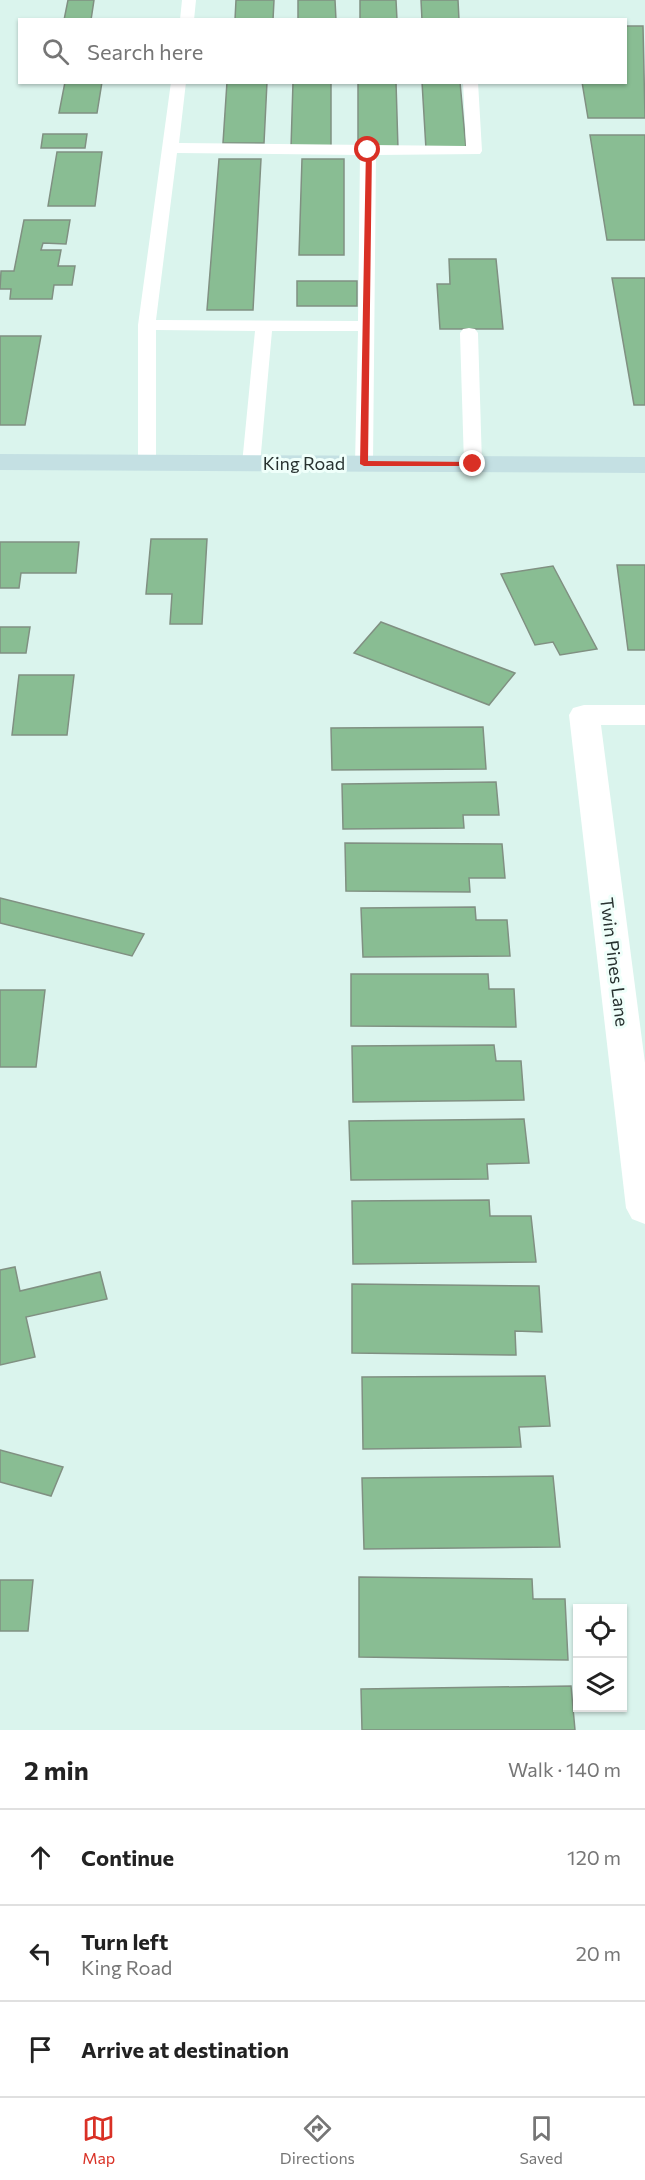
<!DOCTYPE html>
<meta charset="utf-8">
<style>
body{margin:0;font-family:Commissioner,sans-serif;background:#f2f2f2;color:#222}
.controls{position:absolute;right:18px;bottom:18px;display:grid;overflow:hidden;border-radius:0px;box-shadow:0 2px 4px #0004}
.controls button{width:54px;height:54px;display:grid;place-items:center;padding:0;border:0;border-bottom:2px solid #e0e0e0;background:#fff;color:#222;font:30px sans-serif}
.stop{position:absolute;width:18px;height:18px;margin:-14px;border:4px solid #d93025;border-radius:50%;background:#fff}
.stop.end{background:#d93025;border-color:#fff;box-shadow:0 2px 6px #0008}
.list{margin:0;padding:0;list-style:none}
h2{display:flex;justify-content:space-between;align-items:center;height:78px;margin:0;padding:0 24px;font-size:26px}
h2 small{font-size:20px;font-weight:400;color:#767676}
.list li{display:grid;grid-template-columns:39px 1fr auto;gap:18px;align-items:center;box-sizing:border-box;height:96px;padding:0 24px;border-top:2px solid #e0e0e0}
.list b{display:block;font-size:22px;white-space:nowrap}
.list p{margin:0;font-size:20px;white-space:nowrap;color:#767676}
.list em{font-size:20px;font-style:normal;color:#767676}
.icon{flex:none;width:33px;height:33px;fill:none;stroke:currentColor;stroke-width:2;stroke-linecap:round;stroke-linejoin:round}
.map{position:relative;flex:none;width:645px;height:1730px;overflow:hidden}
.search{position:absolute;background:#fff;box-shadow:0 2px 4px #0004;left:18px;right:18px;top:18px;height:66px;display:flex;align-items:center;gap:15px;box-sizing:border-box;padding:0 21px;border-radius:0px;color:#767676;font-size:22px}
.sheet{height:366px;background:#fff}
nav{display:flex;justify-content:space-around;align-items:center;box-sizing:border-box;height:84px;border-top:2px solid #e0e0e0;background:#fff;font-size:16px;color:#767676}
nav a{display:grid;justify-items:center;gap:3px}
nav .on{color:#d93025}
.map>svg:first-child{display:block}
.building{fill:#89bd93;stroke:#809082;stroke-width:1.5}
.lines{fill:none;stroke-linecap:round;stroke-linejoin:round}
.lane{fill:#fff;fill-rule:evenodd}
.street{fill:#fff;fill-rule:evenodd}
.secondary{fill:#c4e0e3;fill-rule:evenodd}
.route{fill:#d93025}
.labels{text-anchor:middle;stroke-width:6;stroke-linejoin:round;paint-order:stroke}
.street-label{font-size:18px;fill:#283230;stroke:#effffa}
</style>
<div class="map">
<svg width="645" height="1730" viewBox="0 0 645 1730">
<rect width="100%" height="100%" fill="#daf4ed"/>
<g class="building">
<polygon points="68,0 94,0 91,20 64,20"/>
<polygon points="236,0 274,0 273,20 235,20"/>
<polygon points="298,0 335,0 336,20 298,20"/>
<polygon points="360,0 396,0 397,20 360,20"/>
<polygon points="421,0 458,0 459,20 422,20"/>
<polygon points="626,26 643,26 645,118 588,118 582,82 626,82"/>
<polygon points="65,82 102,82 97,113 59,113"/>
<polygon points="227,82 267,82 264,143 223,143"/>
<polygon points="293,82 331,82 331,148 291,148"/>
<polygon points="358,82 396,82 398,149 358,149"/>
<polygon points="422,82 460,82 466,149 426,149"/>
<polygon points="43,134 87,134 85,148 41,148"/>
<polygon points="590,135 645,135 645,240 607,240"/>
<polygon points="57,152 102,152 95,206 48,206"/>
<polygon points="219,159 261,159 253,310 207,310"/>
<polygon points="302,159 344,159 344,255 299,255"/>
<polygon points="24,220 70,220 66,244 43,243 41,250 61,250 58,266 75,266 72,285 54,285 52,299 10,299 11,289 0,289 1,271 14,271"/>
<polygon points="449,259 496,259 503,329 440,329 437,284 450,284"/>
<polygon points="612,278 645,278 645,405 634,405"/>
<rect x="297" y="281" width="60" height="25"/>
<polygon points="0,336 41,336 25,425 0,425"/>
<polygon points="151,539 207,539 202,624 170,624 172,594 146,594"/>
<polygon points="0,542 79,542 76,573 21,573 19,588 0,588"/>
<polygon points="617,565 645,565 645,650 628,650"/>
<polygon points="553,566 597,649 560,655 553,642 535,645 501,574"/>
<polygon points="381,622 515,673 489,705 354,653"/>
<polygon points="0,627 30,627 26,653 0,653"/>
<polygon points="19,675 74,675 67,735 12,735"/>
<polygon points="483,727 486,769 332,770 331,728"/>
<polygon points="496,782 499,815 463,815 464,828 343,829 342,784"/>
<polygon points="345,843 502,844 505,878 469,878 470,892 346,891"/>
<polygon points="0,898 144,934 132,956 0,923"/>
<polygon points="475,907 476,920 507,920 510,956 363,957 361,908"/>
<polygon points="351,974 488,974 489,989 514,989 516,1027 351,1026"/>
<polygon points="0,990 45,990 36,1067 0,1067"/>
<polygon points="494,1045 496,1061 521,1061 524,1100 353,1102 352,1046"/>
<polygon points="524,1119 529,1163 487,1164 488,1179 351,1180 349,1121"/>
<polygon points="489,1200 490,1216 531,1216 536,1262 353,1264 352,1201"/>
<polygon points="15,1267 20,1291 100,1272 107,1299 26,1317 35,1357 0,1365 0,1270"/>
<polygon points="352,1284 539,1286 542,1332 515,1331 516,1355 352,1353"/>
<polygon points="545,1376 550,1426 519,1427 521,1447 363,1449 362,1377"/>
<polygon points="0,1450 63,1467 51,1496 0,1482"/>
<polygon points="553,1476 560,1547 364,1549 362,1478"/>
<polygon points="359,1577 532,1579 533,1599 565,1599 568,1660 359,1657"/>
<polygon points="0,1580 33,1580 28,1631 0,1631"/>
<polygon points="571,1686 575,1730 362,1730 361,1689"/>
</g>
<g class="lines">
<g class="lane">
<polygon points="182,0 196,0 194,20 180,20"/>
<path d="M171,82H186L179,143L466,146L463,82H478L482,151L480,154L376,155L373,464L371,468H357L355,464L358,331H272L260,464L258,468H244L242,464L255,331L156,330V462L154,466H140L138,462V325ZM177,153L360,155L358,321L156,320Z"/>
<polygon points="469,328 475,329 478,333 482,464 480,468 466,468 464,464 460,333 463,329"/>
</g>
<polygon class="street" points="584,705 645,705 645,725 601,725 645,1063 645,1224 632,1219 626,1208 569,715 573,708"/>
<polygon class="secondary" points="0,454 645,457 645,473 0,470"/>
</g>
<polygon class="route" points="366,148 372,150 368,461 473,462 476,463 476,466 364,466 360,464"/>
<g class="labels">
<g class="street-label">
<text x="304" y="470">King Road</text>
<text transform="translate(614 962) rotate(83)" y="6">Twin Pines Lane</text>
</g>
</g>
</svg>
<div class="controls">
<button><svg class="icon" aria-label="locate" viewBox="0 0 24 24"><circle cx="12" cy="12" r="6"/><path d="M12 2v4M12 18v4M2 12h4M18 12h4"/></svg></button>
<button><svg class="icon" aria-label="layers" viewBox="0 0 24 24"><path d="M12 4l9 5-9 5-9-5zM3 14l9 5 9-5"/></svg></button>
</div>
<div class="stop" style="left:368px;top:150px"></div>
<div class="stop end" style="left:473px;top:464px"></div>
<div class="search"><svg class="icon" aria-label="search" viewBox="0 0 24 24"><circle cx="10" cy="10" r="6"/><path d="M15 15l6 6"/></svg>Search here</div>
</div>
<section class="sheet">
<h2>2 min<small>Walk · 140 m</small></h2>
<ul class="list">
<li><svg class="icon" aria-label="ahead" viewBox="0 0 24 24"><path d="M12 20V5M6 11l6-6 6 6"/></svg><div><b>Continue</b></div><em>120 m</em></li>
<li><svg class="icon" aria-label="left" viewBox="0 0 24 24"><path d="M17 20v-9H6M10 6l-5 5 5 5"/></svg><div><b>Turn left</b><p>King Road</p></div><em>20 m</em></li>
<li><svg class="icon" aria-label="arrive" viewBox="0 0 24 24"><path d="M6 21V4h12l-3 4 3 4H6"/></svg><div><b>Arrive at destination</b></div></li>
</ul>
</section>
<nav>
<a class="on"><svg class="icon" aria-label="map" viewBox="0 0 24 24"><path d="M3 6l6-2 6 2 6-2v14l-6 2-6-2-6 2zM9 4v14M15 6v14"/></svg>Map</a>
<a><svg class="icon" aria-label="directions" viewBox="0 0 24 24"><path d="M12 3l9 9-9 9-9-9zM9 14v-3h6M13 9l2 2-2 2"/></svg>Directions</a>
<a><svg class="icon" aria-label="saved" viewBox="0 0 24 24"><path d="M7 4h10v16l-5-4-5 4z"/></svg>Saved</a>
</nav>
